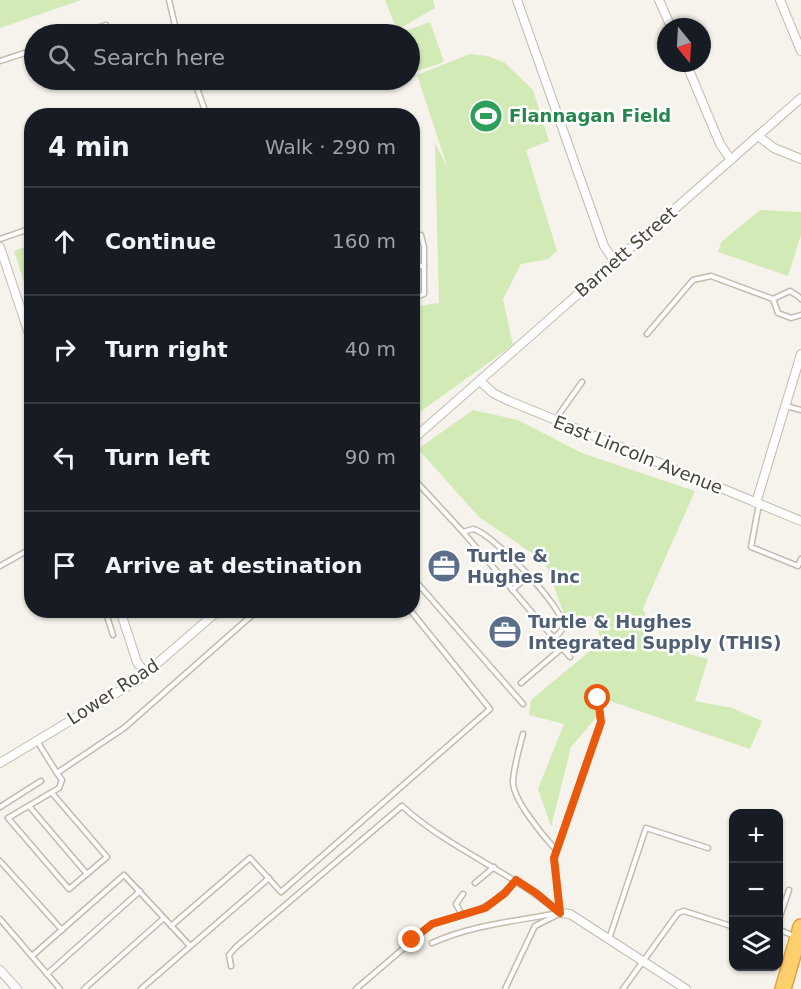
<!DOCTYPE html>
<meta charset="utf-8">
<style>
body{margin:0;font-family:"DejaVu Sans",sans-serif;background:#242831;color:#f1f3f6}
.controls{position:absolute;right:18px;bottom:18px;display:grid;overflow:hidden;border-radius:12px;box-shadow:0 2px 4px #0004}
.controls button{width:54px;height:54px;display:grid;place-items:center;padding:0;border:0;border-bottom:2px solid #363941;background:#171b24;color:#f1f3f6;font:30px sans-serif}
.compass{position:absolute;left:657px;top:18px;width:54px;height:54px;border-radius:50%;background:#171b24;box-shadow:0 2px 4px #0004;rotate:162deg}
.stop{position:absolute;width:18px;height:18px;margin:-14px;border:4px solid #ea580c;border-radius:50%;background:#fff}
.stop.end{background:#ea580c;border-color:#fff;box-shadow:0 2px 6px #0008}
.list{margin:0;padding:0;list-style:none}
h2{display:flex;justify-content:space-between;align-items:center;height:78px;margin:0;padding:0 24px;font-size:26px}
h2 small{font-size:20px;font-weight:400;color:#9ea1a6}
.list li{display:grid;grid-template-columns:39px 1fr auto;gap:18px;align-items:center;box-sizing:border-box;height:108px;padding:0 24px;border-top:2px solid #363941}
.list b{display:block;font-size:22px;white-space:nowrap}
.list em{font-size:20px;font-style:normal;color:#9ea1a6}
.icon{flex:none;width:33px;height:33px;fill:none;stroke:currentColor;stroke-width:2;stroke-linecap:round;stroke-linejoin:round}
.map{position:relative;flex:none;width:801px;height:989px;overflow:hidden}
.search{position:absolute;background:#171b24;box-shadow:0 2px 4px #0004;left:24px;top:24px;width:396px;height:66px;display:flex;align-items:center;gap:15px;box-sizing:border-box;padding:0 21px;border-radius:33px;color:#9ea1a6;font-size:22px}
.panel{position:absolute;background:#171b24;box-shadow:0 2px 4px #0004;left:24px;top:108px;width:396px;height:510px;border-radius:24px}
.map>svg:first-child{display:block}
.green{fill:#d2eab5}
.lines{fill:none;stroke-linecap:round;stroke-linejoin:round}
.lane-casing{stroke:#c2bbae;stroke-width:7}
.street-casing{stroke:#c2bbae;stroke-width:10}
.highway-casing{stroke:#e0a43c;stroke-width:18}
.lane{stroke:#fff;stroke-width:4}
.street{stroke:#fff;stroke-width:8}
.highway{stroke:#ffcf6e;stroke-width:15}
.route{stroke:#ea580c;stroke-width:8}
.labels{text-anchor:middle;stroke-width:5;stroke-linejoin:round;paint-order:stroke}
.leisure-label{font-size:18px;font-weight:bold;fill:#27864d;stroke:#fff;text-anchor:start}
.street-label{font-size:18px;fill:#4b4439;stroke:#fff}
.service-label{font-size:18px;font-weight:bold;fill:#4e5e75;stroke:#fff;text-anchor:start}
</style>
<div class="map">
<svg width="801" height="989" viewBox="0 0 801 989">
<rect width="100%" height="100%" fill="#f6f3ec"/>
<g class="green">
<polygon points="0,0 81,0 0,28"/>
<polygon points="385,0 433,0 435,8 397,30"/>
<polygon points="430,22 444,62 418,71 410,45 410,34 406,34 405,31"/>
<polygon points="470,54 488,56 505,63 533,90 549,141 526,150 557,251 548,259 521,264 503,299 513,345 413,417 413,307 439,303 435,143 448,169 417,75"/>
<polygon points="760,210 801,212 801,235 788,276 718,252 721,242"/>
<polygon points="31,245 32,245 31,303 14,251"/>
<polygon points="473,410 518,420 582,453 695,491 643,608 655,645 708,659 695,701 732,708 762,721 750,749 610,701 571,747 551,827 538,789 564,724 529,715 531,700 602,641 591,615 568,625 545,562 479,517 418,449"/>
</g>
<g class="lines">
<defs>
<g id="lane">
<polyline points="169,0 177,34"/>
<polyline points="79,34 106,25"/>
<polyline points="0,61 34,50"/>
<polyline points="194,80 207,116"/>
<polyline points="412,238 421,235 424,247 424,294 412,298"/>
<polyline points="0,239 32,228"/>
<polyline points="412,269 424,265"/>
<polyline points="801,299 798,296 790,291 773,299 778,313 791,318 801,315"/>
<polyline points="647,334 693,280 711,276 773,299"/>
<polyline points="786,406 801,410"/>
<polyline points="557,420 560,413 582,382"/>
<polyline points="412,477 463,532 570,657"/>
<polyline points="759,504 751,547 798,566 801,559"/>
<path d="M463,532L473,529C491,532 567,610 563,627C562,632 557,635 554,638"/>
<polyline points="0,566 32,548"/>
<polyline points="412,577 523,704"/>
<polyline points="512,590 528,576"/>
<polyline points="105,610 113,635"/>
<polyline points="521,683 562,648"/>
<path d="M523,734C519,749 514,766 513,781C512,799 544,837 556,850"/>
<polyline points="37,741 57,773 124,728 258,610"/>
<polyline points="52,793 107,857 69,889 8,818 59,788 62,780 57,773"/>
<polyline points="29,806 87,874"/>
<polyline points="0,807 41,781"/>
<polyline points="0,861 62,930"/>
<polyline points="475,883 494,867"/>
<path d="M463,894L456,904L462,915C485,910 500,898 516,880"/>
<polyline points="560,912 554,858 601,722 598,697"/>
<polyline points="164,918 190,946"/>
<polyline points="0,919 60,989"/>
<polyline points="778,922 789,890"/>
<polyline points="171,926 250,858 281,892 490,709 410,610"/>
<polyline points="778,929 794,936"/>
<polyline points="609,939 646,828 708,848"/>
<path d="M432,943C472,925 516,921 559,913"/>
<polyline points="32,956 124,875 164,918 84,989"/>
<path d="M231,966L229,955L236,947L402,806C449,849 511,871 559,913"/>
<polyline points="47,974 140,891"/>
<polyline points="141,989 269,878"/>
<polyline points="356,989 432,924 462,915"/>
<polyline points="505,989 535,926 557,915"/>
<polyline points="623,989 678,913 684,911 734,927"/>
</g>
<g id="street">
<polyline points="517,0 604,246 615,262"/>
<polyline points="659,0 671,27"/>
<polyline points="780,0 801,51"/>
<polyline points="686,63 720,144 731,160"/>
<polyline points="758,136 774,148 801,159"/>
<polyline points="0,247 32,343"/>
<polyline points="480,381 493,393 507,400 801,521"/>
<polyline points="412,440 801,98"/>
<polyline points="756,503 801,354"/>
<polyline points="120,610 137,662 146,674"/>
<polyline points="0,763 138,680 219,610"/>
<polyline points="560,913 570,914 686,989"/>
<polyline points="0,970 17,989"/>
</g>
<polyline id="highway" points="783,989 801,927"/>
</defs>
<use href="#lane" class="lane-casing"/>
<use href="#street" class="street-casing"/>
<use href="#highway" class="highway-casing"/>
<use href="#lane" class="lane"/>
<use href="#street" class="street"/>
<use href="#highway" class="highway"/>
</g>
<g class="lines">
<polyline class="route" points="412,940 432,924 485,908 505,893 516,880 536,893 560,913 554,858 601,722 598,698"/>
</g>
<defs>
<symbol id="stadium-disc" viewBox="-11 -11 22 22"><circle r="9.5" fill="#2e9e5b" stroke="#fff"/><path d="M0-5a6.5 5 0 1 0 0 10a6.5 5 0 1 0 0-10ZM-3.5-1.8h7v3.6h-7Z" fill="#fff"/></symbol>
<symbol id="office-disc" viewBox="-11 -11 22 22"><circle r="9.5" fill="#5c6f8a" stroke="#fff"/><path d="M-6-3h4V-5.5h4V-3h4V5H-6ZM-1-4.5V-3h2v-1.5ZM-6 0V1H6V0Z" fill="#fff"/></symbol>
</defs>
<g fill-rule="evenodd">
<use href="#stadium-disc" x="467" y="97" width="38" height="38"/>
<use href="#office-disc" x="425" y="547" width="38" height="38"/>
<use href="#office-disc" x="486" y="613" width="38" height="38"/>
</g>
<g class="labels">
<g class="leisure-label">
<text x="509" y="122">Flannagan Field</text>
</g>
<g class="street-label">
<text transform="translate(626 252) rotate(-41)" y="6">Barnett Street</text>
<text transform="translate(638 455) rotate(22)" y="6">East Lincoln Avenue</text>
<text transform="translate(113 692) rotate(-33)" y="6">Lower Road</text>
</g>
<g class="service-label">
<text x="467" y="562">Turtle &amp;<tspan x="467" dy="21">Hughes Inc</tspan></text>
<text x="528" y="628">Turtle &amp; Hughes<tspan x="528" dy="21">Integrated Supply (THIS)</tspan></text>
</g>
</g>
</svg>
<div class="controls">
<button>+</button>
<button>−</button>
<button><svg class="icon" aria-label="layers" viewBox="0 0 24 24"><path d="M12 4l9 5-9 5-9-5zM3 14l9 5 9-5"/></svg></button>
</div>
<svg class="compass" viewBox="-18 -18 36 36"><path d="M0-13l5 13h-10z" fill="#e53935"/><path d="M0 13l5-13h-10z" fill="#9ea1a6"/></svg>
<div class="stop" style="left:598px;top:698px"></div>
<div class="stop end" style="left:412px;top:940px"></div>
<div class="search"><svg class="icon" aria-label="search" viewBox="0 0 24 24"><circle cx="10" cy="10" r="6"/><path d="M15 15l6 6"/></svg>Search here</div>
<section class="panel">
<h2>4 min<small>Walk · 290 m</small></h2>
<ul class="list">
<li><svg class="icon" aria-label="ahead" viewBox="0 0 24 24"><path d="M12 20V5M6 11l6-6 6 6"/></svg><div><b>Continue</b></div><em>160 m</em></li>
<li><svg class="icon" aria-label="right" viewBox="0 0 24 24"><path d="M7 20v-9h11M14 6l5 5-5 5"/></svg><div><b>Turn right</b></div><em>40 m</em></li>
<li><svg class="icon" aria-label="left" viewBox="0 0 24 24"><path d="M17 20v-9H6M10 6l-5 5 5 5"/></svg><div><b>Turn left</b></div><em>90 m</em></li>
<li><svg class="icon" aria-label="arrive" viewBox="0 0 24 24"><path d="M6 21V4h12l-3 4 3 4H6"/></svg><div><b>Arrive at destination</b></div></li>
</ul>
</section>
</div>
